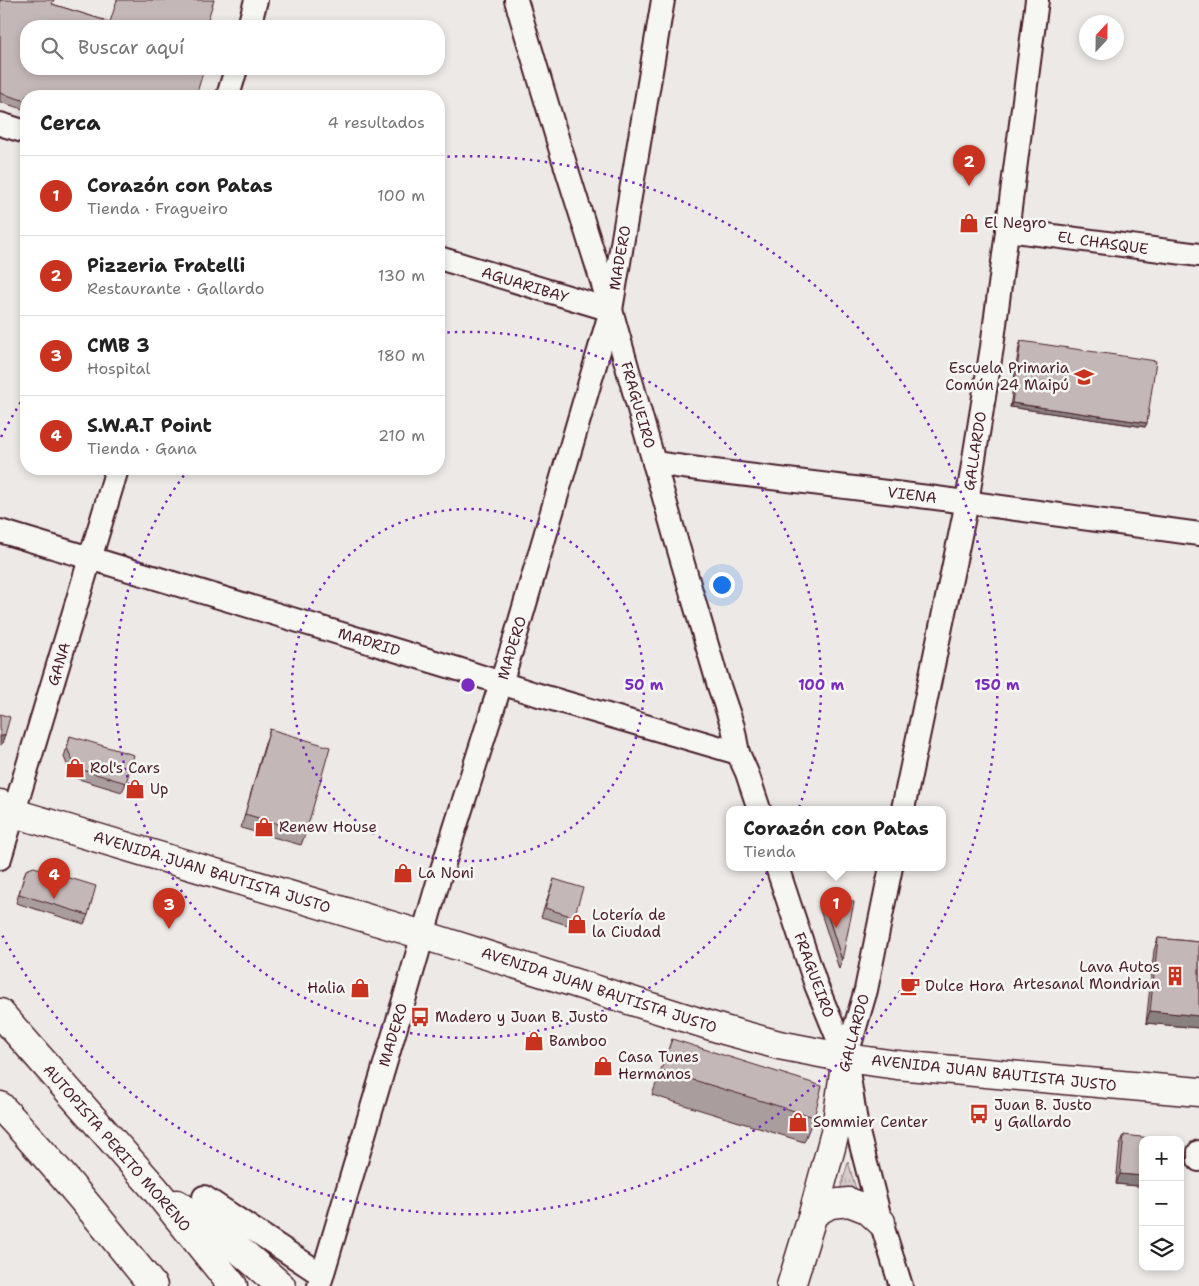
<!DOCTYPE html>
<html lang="es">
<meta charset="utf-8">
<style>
body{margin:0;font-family:"Shantell Sans",sans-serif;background:#f2f2f2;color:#222}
.controls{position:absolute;right:15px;bottom:15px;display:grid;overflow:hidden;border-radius:10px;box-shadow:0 2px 8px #0003}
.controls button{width:45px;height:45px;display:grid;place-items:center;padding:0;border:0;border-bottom:1px solid #e0e0e0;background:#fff;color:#222;font:25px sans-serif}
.compass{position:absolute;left:1079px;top:15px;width:45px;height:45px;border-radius:50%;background:#fff;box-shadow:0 2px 8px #0003;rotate:22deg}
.you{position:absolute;left:721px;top:584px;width:18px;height:18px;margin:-12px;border:4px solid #fff;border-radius:50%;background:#1a73e8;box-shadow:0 0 0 8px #1a73e833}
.badge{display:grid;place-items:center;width:32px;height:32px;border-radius:50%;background:#c8321e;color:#fff;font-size:16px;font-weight:700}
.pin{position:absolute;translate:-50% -41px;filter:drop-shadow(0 1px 2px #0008)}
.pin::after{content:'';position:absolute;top:26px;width:18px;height:15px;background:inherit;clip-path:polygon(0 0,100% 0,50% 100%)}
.popup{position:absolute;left:726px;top:806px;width:220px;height:65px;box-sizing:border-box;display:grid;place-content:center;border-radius:10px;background:#fff;filter:drop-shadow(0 1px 4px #0005);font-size:16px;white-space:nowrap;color:#767676}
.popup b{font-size:19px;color:#222}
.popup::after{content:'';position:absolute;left:50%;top:100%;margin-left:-10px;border:10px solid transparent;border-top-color:#fff}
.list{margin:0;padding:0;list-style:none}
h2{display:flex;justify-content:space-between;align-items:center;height:65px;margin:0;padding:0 20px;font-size:21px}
h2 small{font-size:16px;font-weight:400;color:#767676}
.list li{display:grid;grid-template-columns:32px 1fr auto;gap:15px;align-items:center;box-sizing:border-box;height:80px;padding:0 20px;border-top:1px solid #e0e0e0}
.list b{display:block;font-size:19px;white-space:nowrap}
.list p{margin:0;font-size:16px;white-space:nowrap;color:#767676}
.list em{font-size:16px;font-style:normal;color:#767676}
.icon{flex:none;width:28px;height:28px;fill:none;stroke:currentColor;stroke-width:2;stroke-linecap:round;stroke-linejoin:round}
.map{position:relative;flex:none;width:1199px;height:1286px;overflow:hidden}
.search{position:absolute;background:#fff;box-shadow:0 2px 8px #0003;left:20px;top:20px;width:425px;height:55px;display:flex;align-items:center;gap:12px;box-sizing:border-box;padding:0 18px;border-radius:20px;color:#767676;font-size:19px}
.panel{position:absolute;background:#fff;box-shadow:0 2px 8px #0003;left:20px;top:90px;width:425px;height:385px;border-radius:20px}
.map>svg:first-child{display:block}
.grass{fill:url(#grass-tufts);stroke:#8f757a}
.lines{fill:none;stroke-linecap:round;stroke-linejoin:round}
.street-casing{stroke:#4a1f2b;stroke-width:26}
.secondary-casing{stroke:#4a1f2b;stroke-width:31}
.primary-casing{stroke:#4a1f2b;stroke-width:31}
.highway-casing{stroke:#4a1f2b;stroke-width:31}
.street{stroke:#f6f6f2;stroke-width:22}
.secondary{stroke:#f6f6f2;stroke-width:28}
.primary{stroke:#f6f6f2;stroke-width:28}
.highway{stroke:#f6f6f2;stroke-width:28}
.wall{fill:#a99d9d;stroke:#4a1f2b}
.shaded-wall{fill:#898080;stroke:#4a1f2b}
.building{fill:#c4b7b7;stroke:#4a1f2b}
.ring{fill:none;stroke:#7b2cbf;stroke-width:2.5;stroke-dasharray:2.5 5}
.labels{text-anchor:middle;stroke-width:5;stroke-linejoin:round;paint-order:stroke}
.poi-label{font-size:15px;fill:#4a1f2b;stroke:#f6f6f2;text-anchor:start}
.street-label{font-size:15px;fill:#4a1f2b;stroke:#f6f6f2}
.centre{fill:#7b2cbf;stroke:#f6f6f2;stroke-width:2.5}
.ring-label{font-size:15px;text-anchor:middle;font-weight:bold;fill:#7b2cbf;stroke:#f6f6f2;stroke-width:5;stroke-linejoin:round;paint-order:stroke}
</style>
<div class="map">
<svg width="1199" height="1286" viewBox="0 0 1199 1286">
<defs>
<pattern id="grass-tufts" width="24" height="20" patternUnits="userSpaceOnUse" patternTransform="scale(1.25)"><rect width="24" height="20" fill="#d4cbca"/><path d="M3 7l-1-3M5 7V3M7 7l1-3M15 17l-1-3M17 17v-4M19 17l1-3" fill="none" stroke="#b8aeae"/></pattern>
</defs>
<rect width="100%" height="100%" fill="#ece9e6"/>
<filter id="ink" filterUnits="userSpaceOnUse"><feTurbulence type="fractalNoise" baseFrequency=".02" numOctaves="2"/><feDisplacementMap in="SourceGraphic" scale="10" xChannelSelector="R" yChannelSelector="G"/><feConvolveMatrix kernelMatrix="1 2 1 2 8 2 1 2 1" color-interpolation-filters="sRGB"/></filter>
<g filter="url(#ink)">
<polygon class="grass" points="848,1162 859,1199 838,1197"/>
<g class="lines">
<defs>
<g id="street">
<polyline points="516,0 561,151 611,310 676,540 719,686 733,727 738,753 747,773 759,809"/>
<polyline points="249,26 256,0"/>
<polyline points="228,96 236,69"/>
<polyline points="0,124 26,132"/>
<polyline points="1007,230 1199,255"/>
<polyline points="439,258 611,310"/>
<polyline points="654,463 706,470 936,498 1199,534"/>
<polyline points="0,531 458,669 532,693 738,753"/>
<polyline points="903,809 967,502 992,347 1037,0"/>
<polyline points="0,858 117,469"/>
<polyline points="777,867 816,985 846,1058 857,1129 881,1222 901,1286"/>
<polyline points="846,1058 866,990 891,867"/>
<polyline points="1199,1152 1199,1160"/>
<polyline points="204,1197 322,1275"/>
<polyline points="319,1286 407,990 439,879 513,645 611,310 663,0"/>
</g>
<g id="secondary">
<polyline points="813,1214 830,1204 849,1202 867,1209 881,1222"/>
<polyline points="791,1286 813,1214 836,1129 846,1058"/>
</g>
<polyline id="primary" points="0,804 14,813 423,935 724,1030 779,1045 846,1058 897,1065 1199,1092"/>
<g id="highway">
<polyline points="0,1013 155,1189 233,1286"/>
<path d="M0,1106C54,1163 104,1225 153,1286"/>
<polyline points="177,1204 213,1227 281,1286"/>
</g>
</defs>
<use href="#street" class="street-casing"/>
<use href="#secondary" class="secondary-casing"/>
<use href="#primary" class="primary-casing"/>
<use href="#highway" class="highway-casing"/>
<use href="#street" class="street"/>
<use href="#secondary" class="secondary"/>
<use href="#primary" class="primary"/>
<use href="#highway" class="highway"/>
</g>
<g class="wall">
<polygon points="0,0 52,4 110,22 214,0 26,96 26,110 0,102"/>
<polygon points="1021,341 1147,423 1145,427 1010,407 1019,346"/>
<polygon points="270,729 306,832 301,845 241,828 265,743"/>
<polygon points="70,736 126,783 122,792 72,777 64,757"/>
<polygon points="26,870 88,915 84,924 16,903"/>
<polygon points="554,879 574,917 571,926 541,917"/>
<polygon points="822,897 842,960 839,969 819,907"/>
<polygon points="1158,938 1199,942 1199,1028 1146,1023 1154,950"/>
<polygon points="672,1039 814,1117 804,1142 652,1095"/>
<polygon points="1124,1135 1138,1186 1116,1184 1120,1144"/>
</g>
<g class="shaded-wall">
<polygon points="1012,403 1147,423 1145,427 1010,407"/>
<polygon points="5,735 2,744 0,745 0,737"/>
<polygon points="1150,1011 1199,1016 1199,1028 1146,1023"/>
<polygon points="1186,1164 1183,1173 1180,1174 1180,1166"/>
<polygon points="1120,1174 1143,1176 1143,1184 1138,1186 1116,1184"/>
</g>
<g class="building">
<polygon points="0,0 54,0 52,4 110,22 117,0 214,0 208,19 218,22 217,26 26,26 26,69 204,69 196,96 26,96 26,101 0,93"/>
<polygon points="1021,341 1156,361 1147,423 1012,403"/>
<polygon points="0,714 10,717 5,735 0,737"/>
<polygon points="270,729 330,747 306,832 245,814"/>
<polygon points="70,736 134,755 126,783 76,768 67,748"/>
<polygon points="34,867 96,886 88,915 19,894 26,870"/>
<polygon points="554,879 583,888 574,917 545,908"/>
<polygon points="822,897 854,902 842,960"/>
<polygon points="1158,938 1199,942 1199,1016 1150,1011"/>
<polygon points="672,1039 822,1086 814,1117 661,1070"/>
<polygon points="1124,1135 1167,1140 1143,1140 1143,1176 1120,1174"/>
<polygon points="1180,1147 1182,1148 1186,1164 1180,1166"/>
</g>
</g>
<g class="ring">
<circle cx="468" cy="685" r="176"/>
<path d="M440 333A353 353 0 1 1 188 470"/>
<path d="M1 437A529 529 0 0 1 24 397M440 157A529 529 0 1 1 1 933"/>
</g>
<defs>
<symbol id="shop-bare" viewBox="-9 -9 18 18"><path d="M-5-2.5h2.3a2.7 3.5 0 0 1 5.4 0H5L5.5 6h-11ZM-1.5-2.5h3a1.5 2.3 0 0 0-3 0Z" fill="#c8321e" stroke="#f6f6f2" stroke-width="2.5" paint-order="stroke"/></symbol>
<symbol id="school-bare" viewBox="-9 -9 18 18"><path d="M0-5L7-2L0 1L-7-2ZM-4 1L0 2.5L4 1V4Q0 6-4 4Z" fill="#c8321e" stroke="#f6f6f2" stroke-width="2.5" paint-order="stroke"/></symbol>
<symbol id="building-bare" viewBox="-9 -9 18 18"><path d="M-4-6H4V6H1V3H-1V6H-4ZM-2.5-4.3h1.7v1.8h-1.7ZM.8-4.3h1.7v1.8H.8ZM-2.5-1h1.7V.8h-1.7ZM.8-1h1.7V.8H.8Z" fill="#c8321e" stroke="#f6f6f2" stroke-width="2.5" paint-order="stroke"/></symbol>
<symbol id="cafe-bare" viewBox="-9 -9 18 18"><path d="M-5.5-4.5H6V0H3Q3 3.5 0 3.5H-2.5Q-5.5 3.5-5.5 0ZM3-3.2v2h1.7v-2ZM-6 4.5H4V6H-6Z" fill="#c8321e" stroke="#f6f6f2" stroke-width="2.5" paint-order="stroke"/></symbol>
<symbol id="bus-bare" viewBox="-9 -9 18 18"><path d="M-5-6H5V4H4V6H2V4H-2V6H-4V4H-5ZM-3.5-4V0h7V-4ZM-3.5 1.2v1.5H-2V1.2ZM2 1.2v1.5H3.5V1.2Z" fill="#c8321e" stroke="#f6f6f2" stroke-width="2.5" paint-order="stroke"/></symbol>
</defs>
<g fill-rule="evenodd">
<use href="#shop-bare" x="955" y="209" width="28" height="28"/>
<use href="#school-bare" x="1070" y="363" width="28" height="28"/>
<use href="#shop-bare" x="61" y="754" width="28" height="28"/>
<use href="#shop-bare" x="121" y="775" width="28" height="28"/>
<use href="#shop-bare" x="250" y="813" width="28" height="28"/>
<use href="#shop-bare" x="389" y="859" width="28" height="28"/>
<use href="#shop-bare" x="563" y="910" width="28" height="28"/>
<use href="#building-bare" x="1161" y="962" width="28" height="28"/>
<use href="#cafe-bare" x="896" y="972" width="28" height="28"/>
<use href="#shop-bare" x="346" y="974" width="28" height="28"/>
<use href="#bus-bare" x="406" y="1003" width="28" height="28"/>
<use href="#shop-bare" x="520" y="1027" width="28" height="28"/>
<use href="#shop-bare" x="589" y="1052" width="28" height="28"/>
<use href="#bus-bare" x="965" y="1100" width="28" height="28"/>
<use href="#shop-bare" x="784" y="1108" width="28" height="28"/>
</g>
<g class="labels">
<g class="poi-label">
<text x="984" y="228">El Negro</text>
<text x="1069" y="373" text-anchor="end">Escuela Primaria<tspan x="1069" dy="17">Común 24 Maipú</tspan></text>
<text x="90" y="773">Rol's Cars</text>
<text x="150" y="794">Up</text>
<text x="279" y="832">Renew House</text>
<text x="418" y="878">La Noni</text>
<text x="592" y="920">Lotería de<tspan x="592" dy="17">la Ciudad</tspan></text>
<text x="1160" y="972" text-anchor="end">Lava Autos<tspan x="1160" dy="17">Artesanal Mondrian</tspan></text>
<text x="925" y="991">Dulce Hora</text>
<text x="345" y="993" text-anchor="end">Halia</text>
<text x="435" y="1022">Madero y Juan B. Justo</text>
<text x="549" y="1046">Bamboo</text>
<text x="618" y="1062">Casa Tunes<tspan x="618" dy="17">Hermanos</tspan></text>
<text x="994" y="1110">Juan B. Justo<tspan x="994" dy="17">y Gallardo</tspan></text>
<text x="813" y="1127">Sommier Center</text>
</g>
<g class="street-label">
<text transform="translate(1103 243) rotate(8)" y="5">EL CHASQUE</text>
<text transform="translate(620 258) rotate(-80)" y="5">MADERO</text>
<text transform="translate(525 285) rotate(17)" y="5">AGUARIBAY</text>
<text transform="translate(638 405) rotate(74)" y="5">FRAGUEIRO</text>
<text transform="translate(975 451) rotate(-81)" y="5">GALLARDO</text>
<text transform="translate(912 495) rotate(7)" y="5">VIENA</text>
<text transform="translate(369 642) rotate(17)" y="5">MADRID</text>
<text transform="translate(512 648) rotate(-73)" y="5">MADERO</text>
<text transform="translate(59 664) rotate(-73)" y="5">GANA</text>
<text transform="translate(212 872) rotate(17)" y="5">AVENIDA JUAN BAUTISTA JUSTO</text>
<text transform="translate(814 975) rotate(70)" y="5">FRAGUEIRO</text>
<text transform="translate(599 990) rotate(18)" y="5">AVENIDA JUAN BAUTISTA JUSTO</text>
<text transform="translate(854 1033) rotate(-75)" y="5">GALLARDO</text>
<text transform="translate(393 1035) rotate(-73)" y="5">MADERO</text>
<text transform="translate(994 1073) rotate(6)" y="5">AVENIDA JUAN BAUTISTA JUSTO</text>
<text transform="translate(117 1148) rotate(49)" y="5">AUTOPISTA PERITO MORENO</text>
</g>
</g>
<circle cx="468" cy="685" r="8" class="centre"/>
<g class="ring-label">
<text x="644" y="690">50 m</text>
<text x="821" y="690">100 m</text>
<text x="997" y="690">150 m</text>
</g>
</svg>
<div class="controls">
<button>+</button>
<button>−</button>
<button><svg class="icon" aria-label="layers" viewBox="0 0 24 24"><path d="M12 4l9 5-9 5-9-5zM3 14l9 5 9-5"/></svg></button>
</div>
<svg class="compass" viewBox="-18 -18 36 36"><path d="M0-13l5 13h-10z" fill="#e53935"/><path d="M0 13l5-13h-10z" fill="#767676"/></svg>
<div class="you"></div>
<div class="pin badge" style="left:836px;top:928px">1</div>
<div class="popup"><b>Corazón con Patas</b>Tienda</div>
<div class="pin badge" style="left:969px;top:186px">2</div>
<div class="pin badge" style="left:169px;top:929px">3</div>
<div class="pin badge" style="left:54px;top:899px">4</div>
<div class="search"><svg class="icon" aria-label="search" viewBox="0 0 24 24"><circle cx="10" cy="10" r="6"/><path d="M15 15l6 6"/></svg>Buscar aquí</div>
<section class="panel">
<h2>Cerca<small>4 resultados</small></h2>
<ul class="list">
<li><span class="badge">1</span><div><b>Corazón con Patas</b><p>Tienda · Fragueiro</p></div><em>100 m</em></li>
<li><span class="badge">2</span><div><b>Pizzeria Fratelli</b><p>Restaurante · Gallardo</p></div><em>130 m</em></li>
<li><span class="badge">3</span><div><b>CMB 3</b><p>Hospital</p></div><em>180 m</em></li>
<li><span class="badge">4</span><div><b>S.W.A.T Point</b><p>Tienda · Gana</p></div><em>210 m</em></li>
</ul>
</section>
</div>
